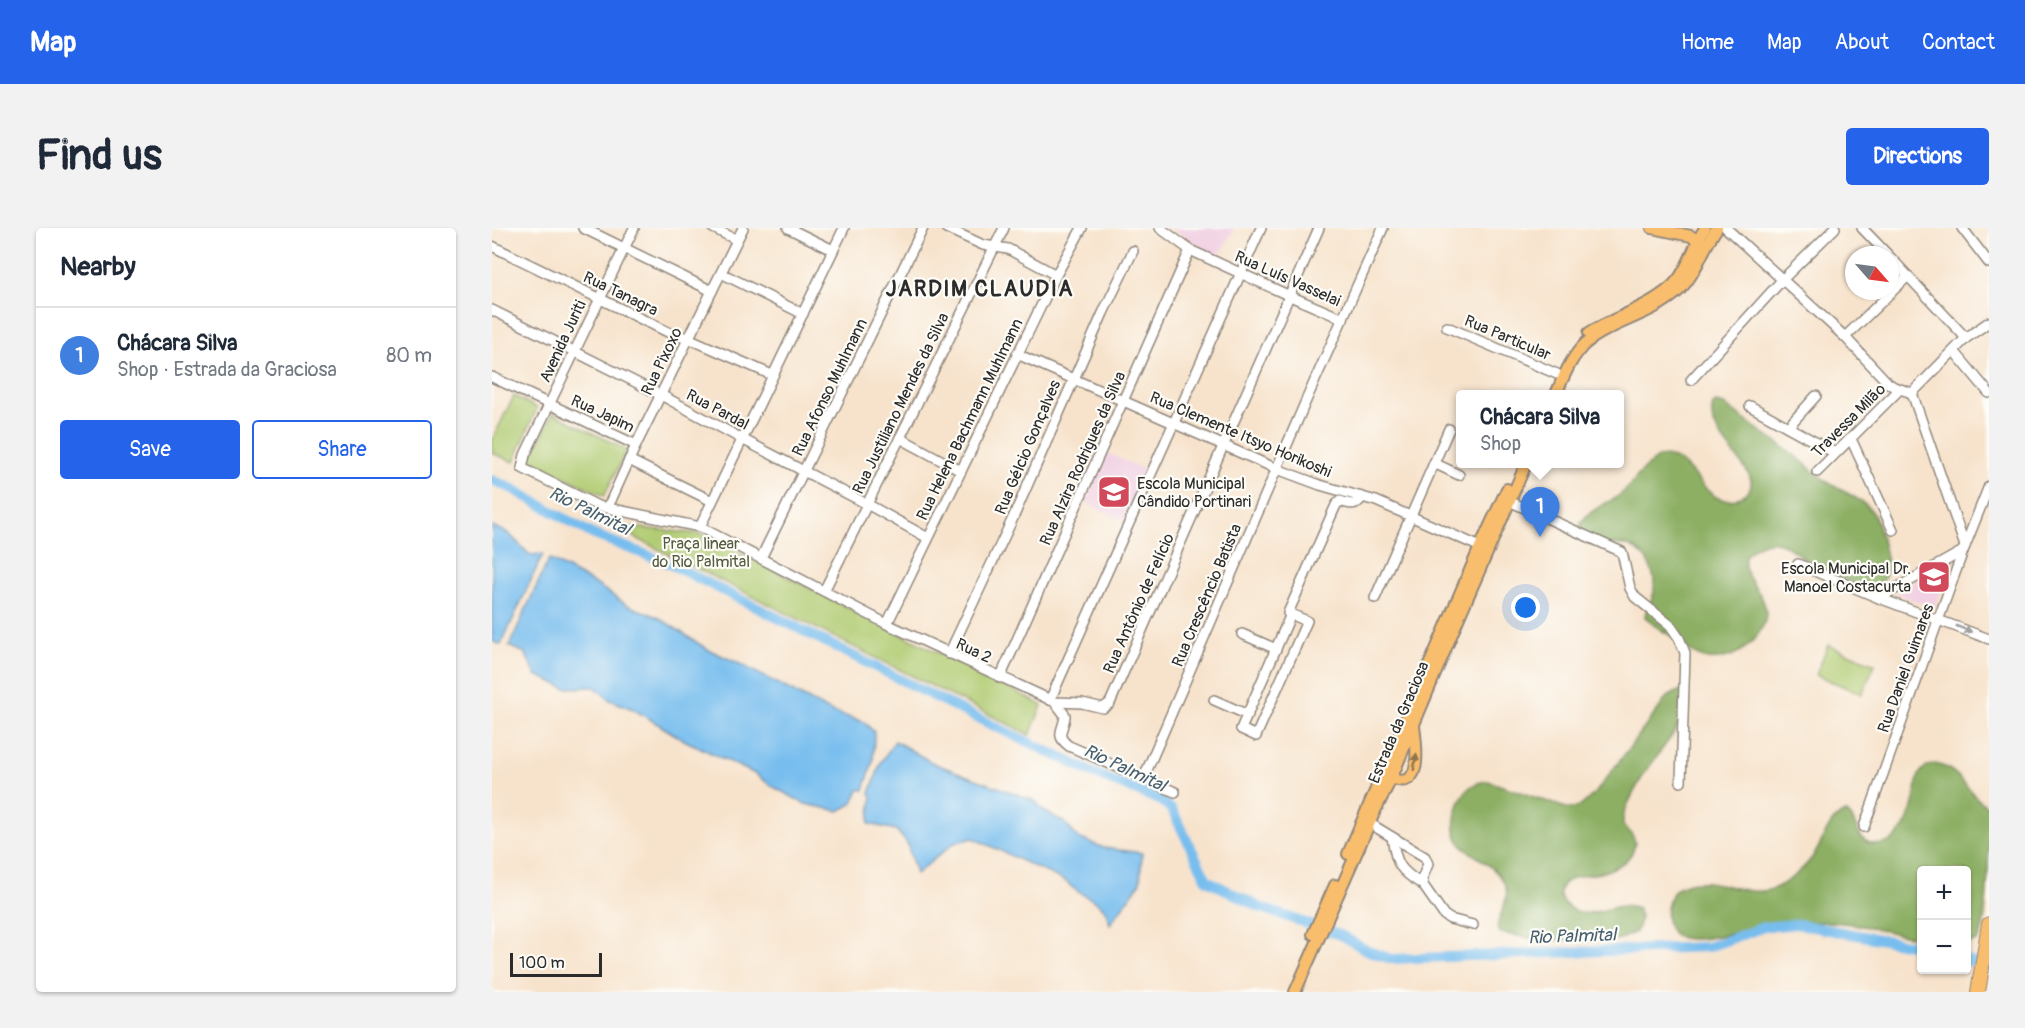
<!DOCTYPE html>
<meta charset="utf-8">
<style>
body{margin:0;font-family:Pangolin,sans-serif;background:#f2f2f3;color:#1f2937}
.controls{position:absolute;right:18px;bottom:18px;display:grid;overflow:hidden;border-radius:6px;box-shadow:0 2px 4px #0004}
.controls button{width:54px;height:54px;display:grid;place-items:center;padding:0;border:0;border-bottom:2px solid #e0e1e3;background:#fff;color:#1f2937;font:30px sans-serif}
.compass{position:absolute;left:1353px;top:18px;width:54px;height:54px;border-radius:50%;background:#fff;box-shadow:0 2px 4px #0004;rotate:118deg}
.scale{position:absolute;left:18px;bottom:15px;width:92px;box-sizing:border-box;padding-left:6px;border:3px solid #2b2b2b;border-top:0;font-size:16px;line-height:21px;white-space:nowrap;color:#2b2b2b;-webkit-text-stroke:4px #fdfcf7;paint-order:stroke}
.you{position:absolute;left:1034px;top:380px;width:21px;height:21px;margin:-15px;border:4px solid #fff;border-radius:50%;background:#1a73e8;box-shadow:0 0 0 9px #1a73e833}
.badge{display:grid;place-items:center;width:39px;height:39px;border-radius:50%;background:#2563eb;color:#fff;font-size:20px;font-weight:700}
.pin{position:absolute;translate:-50% -50px;filter:drop-shadow(0 2px 3px #0008)}
.pin::after{content:'';position:absolute;top:32px;width:21px;height:18px;background:inherit;clip-path:polygon(0 0,100% 0,50% 100%)}
.popup{position:absolute;left:964px;top:162px;width:168px;height:78px;box-sizing:border-box;display:grid;place-content:center;border-radius:6px;background:#fff;filter:drop-shadow(0 2px 4px #0005);font-size:20px;white-space:nowrap;color:#747a83}
.popup b{font-size:22px;color:#1f2937}
.popup::after{content:'';position:absolute;left:50%;top:100%;margin-left:-12px;border:12px solid transparent;border-top-color:#fff}
.list{margin:0;padding:0;list-style:none}
h2{display:flex;justify-content:space-between;align-items:center;height:78px;margin:0;padding:0 24px;font-size:26px}
h2 small{font-size:20px;font-weight:400;color:#747a83}
.list li{display:grid;grid-template-columns:39px 1fr auto;gap:18px;align-items:center;box-sizing:border-box;height:96px;padding:0 24px;border-top:2px solid #e0e1e3}
.list b{display:block;font-size:22px;white-space:nowrap}
.list p{margin:0;font-size:20px;white-space:nowrap;color:#747a83}
.list em{font-size:20px;font-style:normal;color:#747a83}
.actions{display:flex;gap:12px;padding:18px 24px}
.actions a{flex:1;padding:14px 0;border:2px solid #2563eb;border-radius:6px;text-align:center;font-size:21px;color:#2563eb}
.actions .main{background:#2563eb;color:#fff}
.map{position:relative;flex:none;width:1497px;height:764px;overflow:hidden;border-radius:6px}
header{display:flex;align-items:center;gap:36px;box-sizing:border-box;height:84px;padding:0 30px;background:#2563eb;color:#fff}
header strong{font-size:28px}
nav{display:flex;gap:33px;margin-inline-start:auto;font-size:21px}
.intro{display:flex;align-items:center;justify-content:space-between;box-sizing:border-box;height:144px;padding:0 36px}
h1{margin:0;font-size:42px}
.button{padding:15px 27px;border-radius:6px;background:#2563eb;color:#fff;font-size:21px;font-weight:700}
main{display:flex;gap:36px;padding:0 36px}
aside{flex:1;background:#fff;border-radius:6px;box-shadow:0 2px 4px #0004}
.map>svg:first-child{display:block}
.built{fill:#f1d0e3}
.green{fill:#b0cb71;stroke:#6e7b4e;stroke-width:1.5}
.forest{fill:#8caf63;stroke:#5c6d47;stroke-width:1.5}
.water{fill:#77bdee;stroke:#51748c;stroke-width:1.5}
.lines{fill:none;stroke-linecap:round;stroke-linejoin:round}
.river{stroke:#77bdee;stroke-width:10}
.minor-casing{stroke:#91877c;stroke-width:12}
.major-casing{stroke:#91877c;stroke-width:14}
.highway-casing{stroke:#91877c;stroke-width:16}
.minor{stroke:#fff;stroke-width:9}
.major{stroke:#f9be6d;stroke-width:10}
.highway{stroke:#f9be6d;stroke-width:14}
.oneway{fill:#a0a0a0}
.oneway2{fill:#92744c}
.labels{text-anchor:middle;stroke-width:4.5;stroke-linejoin:round;paint-order:stroke}
.street-label{font-size:16px;fill:#2b2b2b;stroke:#fdfcf7}
.poi-label{font-size:16px;fill:#2b2b2b;stroke:#fdfcf7;text-anchor:start}
.park-label{font-size:16px;fill:#535b40;stroke:#fdfcf7}
.water-label{font-size:18px;font-style:italic;fill:#465e6f;stroke:#fdfcf7}
.district-label{font-size:22px;font-weight:bold;letter-spacing:1.5px;fill:#2b2b2b;stroke:#fdfcf7}
</style>
<header>
<strong>Map</strong>
<nav><a>Home</a><a>Map</a><a>About</a><a>Contact</a></nav>
</header>
<div class="intro"><h1>Find us</h1><a class="button">Directions</a></div>
<main>
<aside>
<h2>Nearby<small></small></h2>
<ul class="list">
<li><span class="badge" style="background:#3f7fe0">1</span><div><b>Chácara Silva</b><p>Shop · Estrada da Graciosa</p></div><em>80 m</em></li>
</ul>
<div class="actions"><a class="main">Save</a><a>Share</a></div>
</aside>
<div class="map">
<svg width="1497" height="764" viewBox="0 0 1497 764">
<rect width="100%" height="100%" fill="#fdfcf7"/>
<filter id="ink" filterUnits="userSpaceOnUse"><feTurbulence type="fractalNoise" baseFrequency=".0167" numOctaves="2"/><feDisplacementMap in="SourceGraphic" scale="12" xChannelSelector="R" yChannelSelector="G"/><feConvolveMatrix kernelMatrix="1 2 1 2 8 2 1 2 1" color-interpolation-filters="sRGB"/></filter>
<filter id="wash" filterUnits="userSpaceOnUse"><feTurbulence type="fractalNoise" baseFrequency=".008" numOctaves="4" result="noise"/><feDisplacementMap in="SourceGraphic" scale="24" xChannelSelector="R" yChannelSelector="G"/><feGaussianBlur stdDeviation="1.35" result="paint"/><feColorMatrix in="noise" values="0 0 0 0 0 0 0 0 0 0 0 0 0 0 0 0 0 1.4 0 .05"/><feComposite in="paint" operator="in"/></filter>
<g filter="url(#wash)">
<rect width="100%" height="100%" fill="#f7e3cc"/>
<g class="built">
<polygon points="679,0 743,0 726,29"/>
<polygon points="615,225 654,242 632,292 593,275"/>
<polygon points="1458,333 1460,334 1443,380 1441,380 1403,365"/>
</g>
<g class="green">
<polygon points="22,168 45,180 22,234 0,225 0,212"/>
<polygon points="61,185 135,222 112,268 38,232"/>
<polygon points="118,297 210,306 550,477 538,507"/>
<polygon points="1336,417 1383,436 1370,466 1324,447"/>
</g>
<g class="forest">
<path d="M1224,175L1232,177L1241,183C1259,197 1278,210 1297,223C1310,232 1320,243 1333,252C1347,263 1367,268 1379,282C1385,289 1386,299 1389,308C1394,329 1404,352 1377,362C1360,355 1342,348 1325,339C1298,325 1285,296 1253,328C1249,353 1275,364 1274,387C1273,397 1266,408 1259,415C1244,429 1220,438 1201,425C1194,421 1189,415 1183,411C1172,403 1162,399 1153,389C1153,380 1161,372 1162,363C1164,343 1153,320 1131,317C1113,314 1103,323 1087,309C1087,302 1087,297 1091,292C1100,280 1117,275 1129,266C1141,256 1148,242 1161,233C1165,230 1172,227 1178,229C1203,234 1213,280 1244,271C1251,268 1254,266 1258,260C1268,241 1211,208 1221,177Z"/>
<path d="M1186,463L1193,464L1197,472C1192,496 1174,515 1160,535C1150,548 1142,563 1135,578C1133,583 1130,590 1131,596C1133,601 1140,605 1142,611C1145,619 1138,630 1131,635C1125,639 1118,642 1111,644C1099,648 1070,646 1068,664C1067,668 1070,673 1073,676C1090,694 1109,681 1129,678C1136,678 1140,679 1146,681C1150,689 1147,697 1144,704L1128,711L1113,713L1043,711L1009,705L1005,701C1006,687 1019,671 1013,657C995,620 946,629 968,573C974,560 982,554 996,553L1071,579L1079,581L1090,577L1105,563L1168,479L1174,470Z"/>
<path d="M1443,536C1463,540 1469,552 1482,567C1486,572 1492,576 1497,580C1497,606 1497,694 1487,711C1484,714 1479,715 1475,716L1474,642H1430L1429,710C1398,706 1367,694 1335,694C1310,694 1282,697 1258,702C1237,705 1211,714 1190,710C1167,705 1172,666 1189,658C1219,643 1253,673 1283,660C1299,653 1315,638 1324,624C1332,610 1337,591 1353,584C1365,590 1363,610 1378,615C1385,618 1394,616 1400,612C1416,601 1420,581 1424,563C1425,557 1425,550 1428,545C1432,539 1437,538 1443,536Z"/>
</g>
<g class="water">
<polygon points="0,298 16,305 38,327 51,326 9,417 0,413"/>
<polygon points="57,331 105,357 135,377 166,389 215,421 244,434 340,484 372,494 382,504 381,533 372,562 367,562 360,576 347,583 313,576 280,558 263,546 192,512 141,481 118,472 103,459 73,460 44,447 33,425 17,418"/>
<path d="M403,513L441,535L543,573L552,583L572,594L586,610L612,620L650,625L648,655L618,696C617,691 615,685 612,681C602,668 587,669 575,654L481,610L462,615L424,646L415,615L404,602L377,596L380,569L378,565L389,534Z"/>
</g>
<g class="lines">
<g class="river">
<polyline points="0,252 19,260 100,306 178,336 479,487 601,545 670,573 680,582 715,652 767,679 851,708 874,722 899,731 1216,719 1272,699 1305,696 1430,719"/>
<polyline points="1474,732 1497,740"/>
</g>
</g>
</g>
<g filter="url(#ink)">
<g class="lines">
<defs>
<g id="minor">
<polyline points="91,0 220,63"/>
<polyline points="142,0 33,227 30,240 106,278 208,299 395,396 563,474 590,475 611,480 618,475 827,0"/>
<polyline points="221,0 245,12"/>
<polyline points="296,0 341,22"/>
<polyline points="454,0 491,17 516,21 564,47"/>
<polyline points="668,0 698,22 798,68 851,91"/>
<polyline points="1234,0 1353,109 1396,155 1402,159 1420,165"/>
<polyline points="1370,0 1396,27"/>
<polyline points="1470,0 1497,35"/>
<polyline points="0,18 178,105 196,110 280,147"/>
<polyline points="1398,29 1474,110"/>
<polyline points="229,45 311,86"/>
<polyline points="0,82 169,167 250,211 375,276 436,310"/>
<polyline points="955,99 1065,146"/>
<polyline points="1353,109 1416,48"/>
<polyline points="1462,123 1497,165"/>
<polyline points="525,126 785,241 828,257 884,273 993,321"/>
<polyline points="0,149 144,217"/>
<polyline points="1199,152 1291,51 1343,0"/>
<polyline points="1420,165 1473,318"/>
<polyline points="1420,165 1474,110 1497,94"/>
<polyline points="1258,178 1343,225"/>
<polyline points="1296,199 1324,168"/>
<polyline points="408,210 469,243"/>
<polyline points="1359,211 1401,302"/>
<polyline points="137,232 220,273"/>
<polyline points="942,235 967,247"/>
<polyline points="1325,244 1408,161"/>
<polyline points="1017,273 1130,324 1138,360 1143,369 1178,397 1187,410 1193,425 1189,554"/>
<polyline points="116,279 144,217 251,0"/>
<polyline points="208,299 352,0"/>
<polyline points="269,330 431,0"/>
<polyline points="1306,336 1387,370 1497,411"/>
<polyline points="332,363 512,0"/>
<polyline points="883,370 957,201"/>
<polyline points="1387,370 1471,323"/>
<path d="M799,386L749,501L764,508L815,393L796,385L844,277L848,273C857,276 865,279 870,269"/>
<polyline points="395,396 564,47 590,0"/>
<polyline points="750,406 784,421"/>
<polyline points="457,426 521,290 611,85 641,23"/>
<polyline points="508,450 698,22"/>
<polyline points="558,472 769,0"/>
<polyline points="722,472 756,487"/>
<path d="M563,474L573,487C573,501 561,506 577,518L683,564"/>
<polyline points="652,549 816,168 891,0"/>
<polyline points="877,595 933,629 936,636 930,651 931,657 952,687 958,691 981,697"/>
<polyline points="1372,599 1471,323 1497,258"/>
<path d="M900,609C904,636 907,642 931,657"/>
</g>
<g id="major">
<polyline points="1160,0 1199,8 1211,16"/>
<path d="M1097,105C1123,89 1167,75 1185,53C1198,37 1202,17 1213,0"/>
<path d="M1064,166C1072,148 1079,129 1094,115C1118,95 1158,87 1183,66C1203,50 1210,21 1225,0"/>
<path d="M893,547C932,569 925,521 922,498"/>
<polyline points="856,626 988,319 1015,261"/>
<polyline points="821,706 843,657"/>
<polyline points="803,764 883,583 899,551 967,389 1034,236"/>
</g>
<polyline id="highway" points="1486,764 1497,696"/>
</defs>
<use href="#minor" class="minor-casing"/>
<use href="#major" class="major-casing"/>
<use href="#highway" class="highway-casing"/>
<use href="#minor" class="minor"/>
<use href="#major" class="major"/>
<use href="#highway" class="highway"/>
</g>
<defs><path id="oneway-solid" d="M-6-.8H1V-3.2L6.5 0L1 3.2V.8H-6Z" transform="scale(1.5)"/></defs>
<use class="oneway" href="#oneway-solid" transform="translate(1472 401) rotate(22)"/>
<use class="oneway2" href="#oneway-solid" transform="translate(923 534) rotate(-81)"/>
</g>
<defs>
<symbol id="school-square" viewBox="-11 -11 22 22"><rect x="-9" y="-9" width="18" height="18" rx="4" fill="#d1495b" stroke="#fdfcf7"/><path d="M0-5L7-2L0 1L-7-2ZM-4 1L0 2.5L4 1V4Q0 6-4 4Z" fill="#fff"/></symbol>
</defs>
<g fill-rule="evenodd">
<use href="#school-square" x="603" y="245" width="38" height="38"/>
<use href="#school-square" x="1423" y="330" width="38" height="38"/>
</g>
<g class="labels">
<g class="street-label">
<text transform="translate(796 50) rotate(24)" y="6">Rua Luís Vasselai</text>
<text transform="translate(129 65) rotate(26)" y="6">Rua Tanagra</text>
<text transform="translate(1016 109) rotate(23)" y="6">Rua Particular</text>
<text transform="translate(70 113) rotate(-65)" y="6">Avenida Juriti</text>
<text transform="translate(169 133) rotate(-64)" y="6">Rua Pixoxo</text>
<text transform="translate(337 159) rotate(-64)" y="6">Rua Afonso Muhlmann</text>
<text transform="translate(408 175) rotate(-64)" y="6">Rua Justiliano Mendes da Silva</text>
<text transform="translate(226 181) rotate(28)" y="6">Rua Pardal</text>
<text transform="translate(111 185) rotate(25)" y="6">Rua Japim</text>
<text transform="translate(477 191) rotate(-64)" y="6">Rua Helena Bachmann Muhlmann</text>
<text transform="translate(1356 192) rotate(-45)" y="6">Travessa Milão</text>
<text transform="translate(749 206) rotate(23)" y="6">Rua Clemente Itsyo Horikoshi</text>
<text transform="translate(535 219) rotate(-67)" y="6">Rua Gélcio Gonçalves</text>
<text transform="translate(590 230) rotate(-66)" y="6">Rua Alzira Rodrigues da Silva</text>
<text transform="translate(714 367) rotate(-67)" y="6">Rua Crescêncio Batista</text>
<text transform="translate(646 375) rotate(-66)" y="6">Rua Antônio de Felício</text>
<text transform="translate(482 422) rotate(25)" y="6">Rua 2</text>
<text transform="translate(1413 440) rotate(-70)" y="6">Rua Daniel Guimares</text>
<text transform="translate(906 494) rotate(-67)" y="6">Estrada da Graciosa</text>
</g>
<g class="poi-label">
<text x="645" y="261">Escola Municipal<tspan x="645" dy="18">Cândido Portinari</tspan></text>
<text x="1419" y="346" text-anchor="end">Escola Municipal Dr.<tspan x="1419" dy="18">Manoel Costacurta</tspan></text>
</g>
<g class="park-label">
<text x="209" y="321">Praça linear<tspan x="209" dy="18">do Rio Palmital</tspan></text>
</g>
<g class="water-label">
<text transform="translate(98 283) rotate(26)" y="6">Rio Palmital</text>
<text transform="translate(633 540) rotate(25)" y="6">Rio Palmital</text>
<text transform="translate(1080 708) rotate(-2)" y="6">Rio Palmital</text>
</g>
<g class="district-label">
<text x="488" y="68">JARDIM CLAUDIA</text>
</g>
</g>
</svg>
<div class="controls">
<button>+</button>
<button>−</button>
</div>
<svg class="compass" viewBox="-18 -18 36 36"><path d="M0-13l5 13h-10z" fill="#e53935"/><path d="M0 13l5-13h-10z" fill="#747a83"/></svg>
<div class="scale">100 m</div>
<div class="you"></div>
<div class="pin badge" style="left:1048px;top:309px;background:#3f7fe0">1</div>
<div class="popup"><b>Chácara Silva</b>Shop</div>
</div>
</main>
